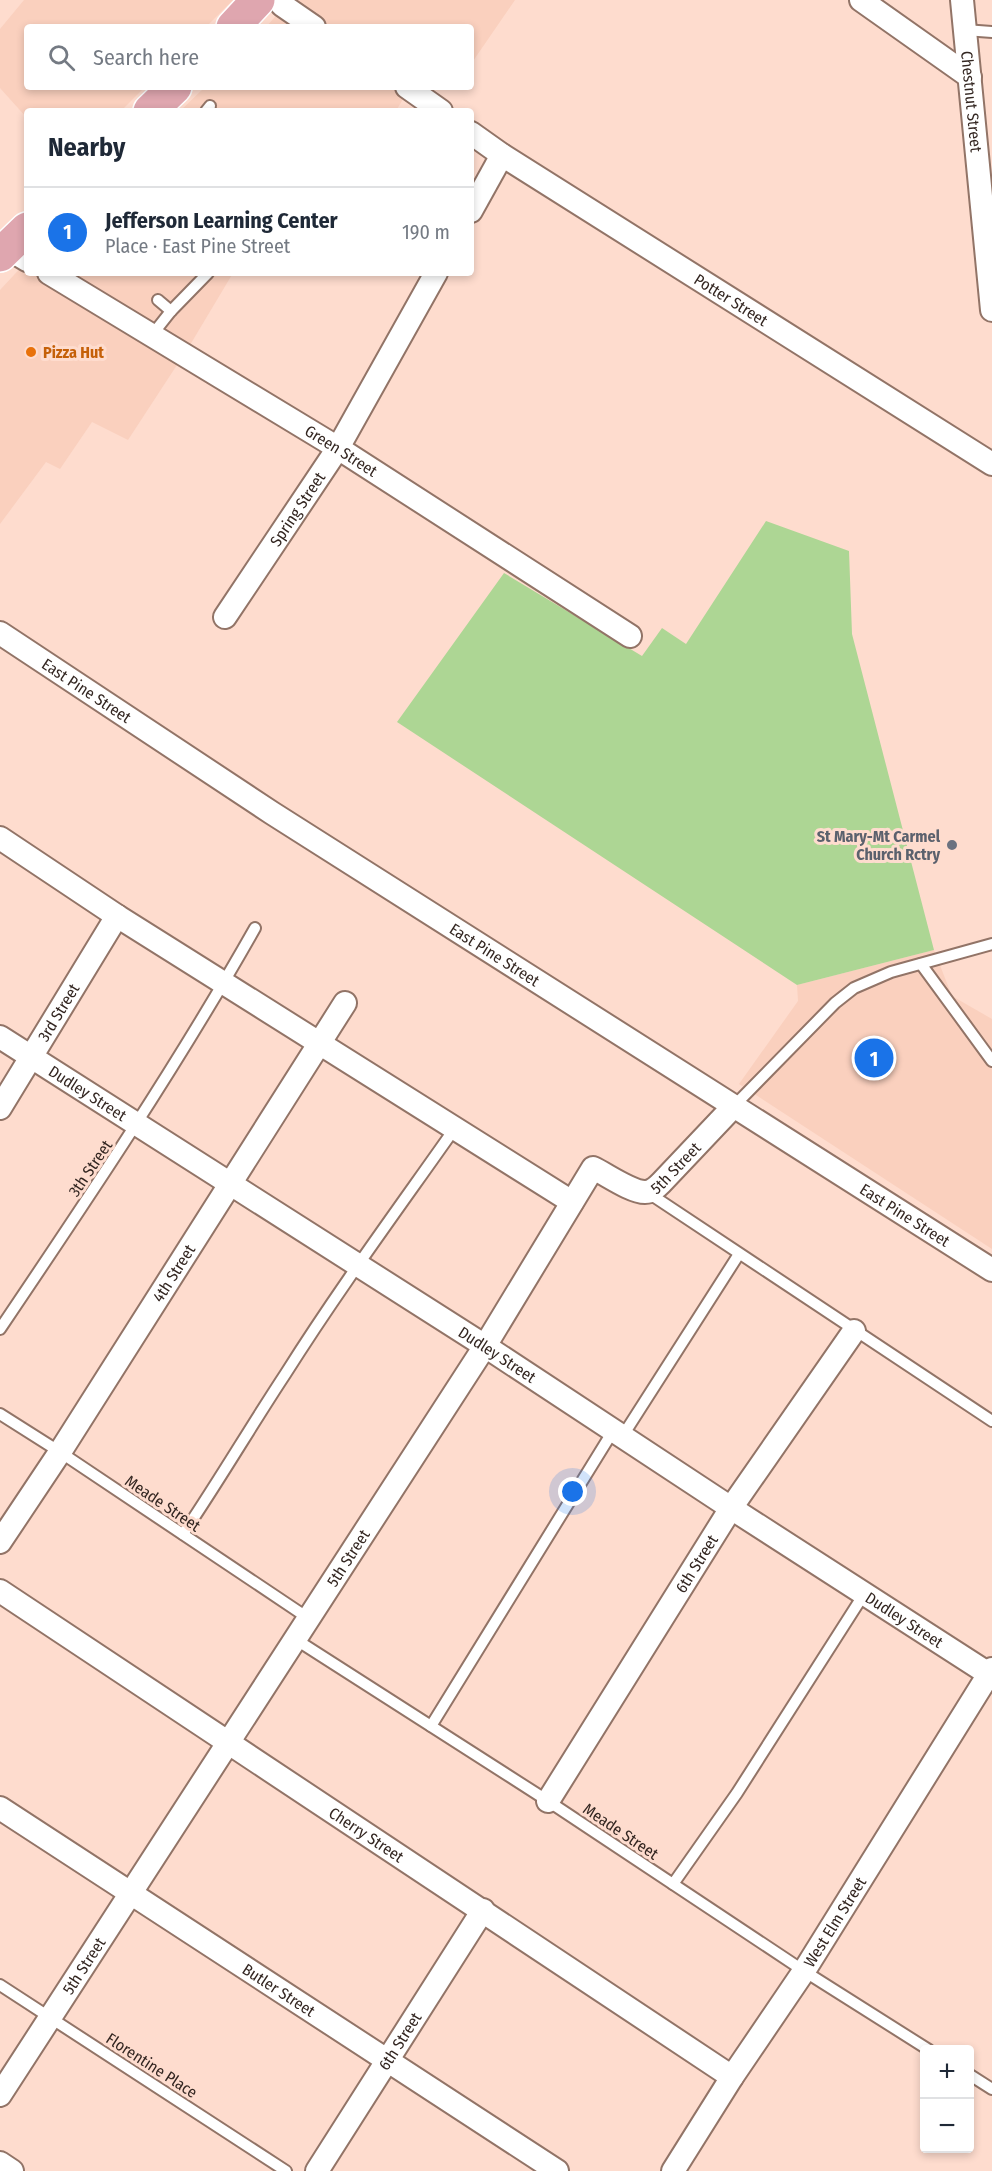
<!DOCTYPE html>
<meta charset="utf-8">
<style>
body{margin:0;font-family:"Fira Sans Condensed",sans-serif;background:#f6f6f7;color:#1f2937}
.controls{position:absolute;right:18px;bottom:18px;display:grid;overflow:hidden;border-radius:6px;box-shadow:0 3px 9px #0003}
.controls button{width:54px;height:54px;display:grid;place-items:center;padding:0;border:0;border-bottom:2px solid #e0e1e3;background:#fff;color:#1f2937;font:30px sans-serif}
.you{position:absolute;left:573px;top:1492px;width:21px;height:21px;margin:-15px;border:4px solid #fff;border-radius:50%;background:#1a73e8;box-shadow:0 0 0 9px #1a73e833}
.badge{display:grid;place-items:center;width:39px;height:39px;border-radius:50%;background:#1a73e8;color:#fff;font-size:20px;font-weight:700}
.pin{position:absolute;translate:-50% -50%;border:3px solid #fff;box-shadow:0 2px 6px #0006}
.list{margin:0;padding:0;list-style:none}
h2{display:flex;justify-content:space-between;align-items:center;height:78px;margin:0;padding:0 24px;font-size:26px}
h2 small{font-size:20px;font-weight:400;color:#747a83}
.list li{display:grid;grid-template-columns:39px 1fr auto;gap:18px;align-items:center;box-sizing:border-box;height:90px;padding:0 24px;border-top:2px solid #e0e1e3}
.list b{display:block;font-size:22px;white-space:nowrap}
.list p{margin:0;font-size:20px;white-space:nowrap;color:#747a83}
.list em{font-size:20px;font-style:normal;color:#747a83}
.icon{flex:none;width:33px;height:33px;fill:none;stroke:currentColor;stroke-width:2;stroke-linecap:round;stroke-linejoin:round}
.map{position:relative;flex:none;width:992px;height:2171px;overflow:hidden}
.search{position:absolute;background:#fff;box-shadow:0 3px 9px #0003;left:24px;top:24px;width:450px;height:66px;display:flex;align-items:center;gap:15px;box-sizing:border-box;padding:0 21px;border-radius:6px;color:#747a83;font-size:22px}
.panel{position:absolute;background:#fff;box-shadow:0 3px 9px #0003;left:24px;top:108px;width:450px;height:168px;border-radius:6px}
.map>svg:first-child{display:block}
.built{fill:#fad0be}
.green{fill:#add694}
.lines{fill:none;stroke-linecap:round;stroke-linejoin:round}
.service-casing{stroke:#927467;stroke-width:14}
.minor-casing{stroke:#927467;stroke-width:26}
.primary-casing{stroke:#fff;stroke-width:36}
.service{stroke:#fff;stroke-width:10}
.minor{stroke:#fff;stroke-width:22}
.primary{stroke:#dfa6af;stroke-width:33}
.food-dot{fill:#e8710a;stroke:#fedcce;stroke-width:2}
.worship-dot{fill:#6b7280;stroke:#fedcce;stroke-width:2}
.labels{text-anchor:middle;stroke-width:6;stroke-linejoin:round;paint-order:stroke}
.street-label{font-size:16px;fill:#332621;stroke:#fedcce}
.food-label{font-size:16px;font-weight:bold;fill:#c56008;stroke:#fedcce;text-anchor:start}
.worship-label{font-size:16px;font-weight:bold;fill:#5b616d;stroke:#fedcce;text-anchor:end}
</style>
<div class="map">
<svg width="992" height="2171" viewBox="0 0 992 2171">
<rect width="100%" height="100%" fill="#fedcce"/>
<g class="built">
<polygon points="24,0 233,0 206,27 27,27 27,87 145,87 121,111 27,111 27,118 0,88 0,29"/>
<polygon points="290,0 515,0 471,64 471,27 266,27"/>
<polygon points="205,87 410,87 396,111 180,111"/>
<polygon points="27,261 27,273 233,273 190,345 128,440 92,422 60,469 46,462 0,524 0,290"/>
<polygon points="934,950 952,996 992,1019 992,1249 739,1084 798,1001 797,985"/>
</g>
<polygon class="green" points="766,521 849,551 852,634 934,950 797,985 397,722 504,573 642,656 662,628 686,644"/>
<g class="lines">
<defs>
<g id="service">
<polyline points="965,30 992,32"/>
<polyline points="206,111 210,106"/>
<polyline points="158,300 171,311"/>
<polyline points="152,335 171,311 208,273"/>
<polyline points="921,964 992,1061"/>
<polyline points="733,1107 835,1003 854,988 891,972 992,944"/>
<polyline points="647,1192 992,1421"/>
<path d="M0,1329C89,1197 177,1066 255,928"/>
<polyline points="0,1414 60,1452 308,1618"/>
<polyline points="622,1437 739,1254"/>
<path d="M183,1534C219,1481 251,1426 286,1373C339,1289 398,1209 455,1128"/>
<polyline points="295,1639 548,1801 804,1971 929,2050"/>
<polyline points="431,1726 613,1431"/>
<polyline points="673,1884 737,1793 864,1594"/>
<polyline points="0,1985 286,2171"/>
<polyline points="970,2075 992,2089"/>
</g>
<g id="minor">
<polyline points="281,0 282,5 314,27"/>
<polyline points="861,0 970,77"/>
<path id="s1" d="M962,0L992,310"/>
<polyline points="407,87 441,111"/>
<path id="s2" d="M471,133L502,155L992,464"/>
<polyline points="471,211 502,155"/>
<polyline points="7,248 27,260"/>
<path id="s3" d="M49,273L338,448L630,636"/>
<path id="s4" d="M225,617L338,448L436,273"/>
<path id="s5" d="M0,633L272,813L992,1270"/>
<polyline points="0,838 117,916 572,1202"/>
<path id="s6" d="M0,1037L485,1346L731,1508L992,1676"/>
<path id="s7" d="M0,1108L117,916"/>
<path id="s8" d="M0,1542L60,1452L345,1003"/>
<path id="s9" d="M0,1591L732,2077"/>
<path id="s10" d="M548,1801L731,1508L854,1331"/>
<path id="s11" d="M0,1808L557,2171"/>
<path id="s12" d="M0,2095L485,1346L593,1168C606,1174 631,1192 645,1192C652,1192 657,1187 661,1183L733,1107"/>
<polyline points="0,2163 12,2171"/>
<path id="s13" d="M317,2171L483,1910"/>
<path id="s14" d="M673,2171L732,2077L804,1971L992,1669"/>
</g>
<g id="primary">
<polyline points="233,27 258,0"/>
<polyline points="150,111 175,87"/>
<polyline points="0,255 27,229"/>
</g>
</defs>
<use href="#service" class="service-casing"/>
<use href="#minor" class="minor-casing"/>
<use href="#primary" class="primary-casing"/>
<use href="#service" class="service"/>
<use href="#minor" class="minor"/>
<use href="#primary" class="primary"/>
</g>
<circle class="food-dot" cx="31" cy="352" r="6"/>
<circle class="worship-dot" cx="952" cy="845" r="6"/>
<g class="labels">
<g class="street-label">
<text dy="6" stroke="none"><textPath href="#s1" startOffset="102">Chestnut Street</textPath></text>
<text dy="6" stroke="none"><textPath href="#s2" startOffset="309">Potter Street</textPath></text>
<text dy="6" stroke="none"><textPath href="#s3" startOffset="342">Green Street</textPath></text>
<text dy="6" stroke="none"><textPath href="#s4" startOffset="130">Spring Street</textPath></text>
<text dy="6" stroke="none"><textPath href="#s5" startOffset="104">East Pine Street</textPath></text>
<text dy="6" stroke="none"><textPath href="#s5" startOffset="590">East Pine Street</textPath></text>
<text dy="6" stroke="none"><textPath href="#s7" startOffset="112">3rd Street</textPath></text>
<text dy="6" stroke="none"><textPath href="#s6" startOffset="104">Dudley Street</textPath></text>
<text dy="6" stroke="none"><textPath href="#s12" startOffset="1198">5th Street</textPath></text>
<text transform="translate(90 1168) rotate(-56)" y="6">3th Street</text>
<text dy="6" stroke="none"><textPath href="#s5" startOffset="1076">East Pine Street</textPath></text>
<text dy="6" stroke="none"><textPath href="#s8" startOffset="320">4th Street</textPath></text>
<text dy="6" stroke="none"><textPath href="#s6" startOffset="590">Dudley Street</textPath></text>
<text transform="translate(163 1503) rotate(34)" y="6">Meade Street</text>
<text dy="6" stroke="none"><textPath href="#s12" startOffset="640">5th Street</textPath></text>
<text dy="6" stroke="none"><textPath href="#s10" startOffset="280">6th Street</textPath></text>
<text dy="6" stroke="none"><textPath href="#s6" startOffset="1076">Dudley Street</textPath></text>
<text transform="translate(621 1831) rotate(34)" y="6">Meade Street</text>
<text dy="6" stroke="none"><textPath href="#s9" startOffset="440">Cherry Street</textPath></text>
<text dy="6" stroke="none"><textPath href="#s14" startOffset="297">West Elm Street</textPath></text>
<text dy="6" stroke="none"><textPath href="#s12" startOffset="154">5th Street</textPath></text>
<text dy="6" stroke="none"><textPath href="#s11" startOffset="333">Butler Street</textPath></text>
<text dy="6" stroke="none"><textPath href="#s13" startOffset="154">6th Street</textPath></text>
<text transform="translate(152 2065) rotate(33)" y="6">Florentine Place</text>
</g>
<g class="food-label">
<text x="43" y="358">Pizza Hut</text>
</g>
<g class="worship-label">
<text x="940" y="842">St Mary-Mt Carmel<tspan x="940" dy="18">Church Rctry</tspan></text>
</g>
</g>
</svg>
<div class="controls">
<button>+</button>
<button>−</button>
</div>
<div class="you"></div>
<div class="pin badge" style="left:874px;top:1058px">1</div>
<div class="search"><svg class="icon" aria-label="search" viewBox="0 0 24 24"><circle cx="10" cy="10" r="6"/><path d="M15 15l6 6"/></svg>Search here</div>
<section class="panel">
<h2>Nearby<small></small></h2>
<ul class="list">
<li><span class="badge">1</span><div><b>Jefferson Learning Center</b><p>Place · East Pine Street</p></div><em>190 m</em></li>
</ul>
</section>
</div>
